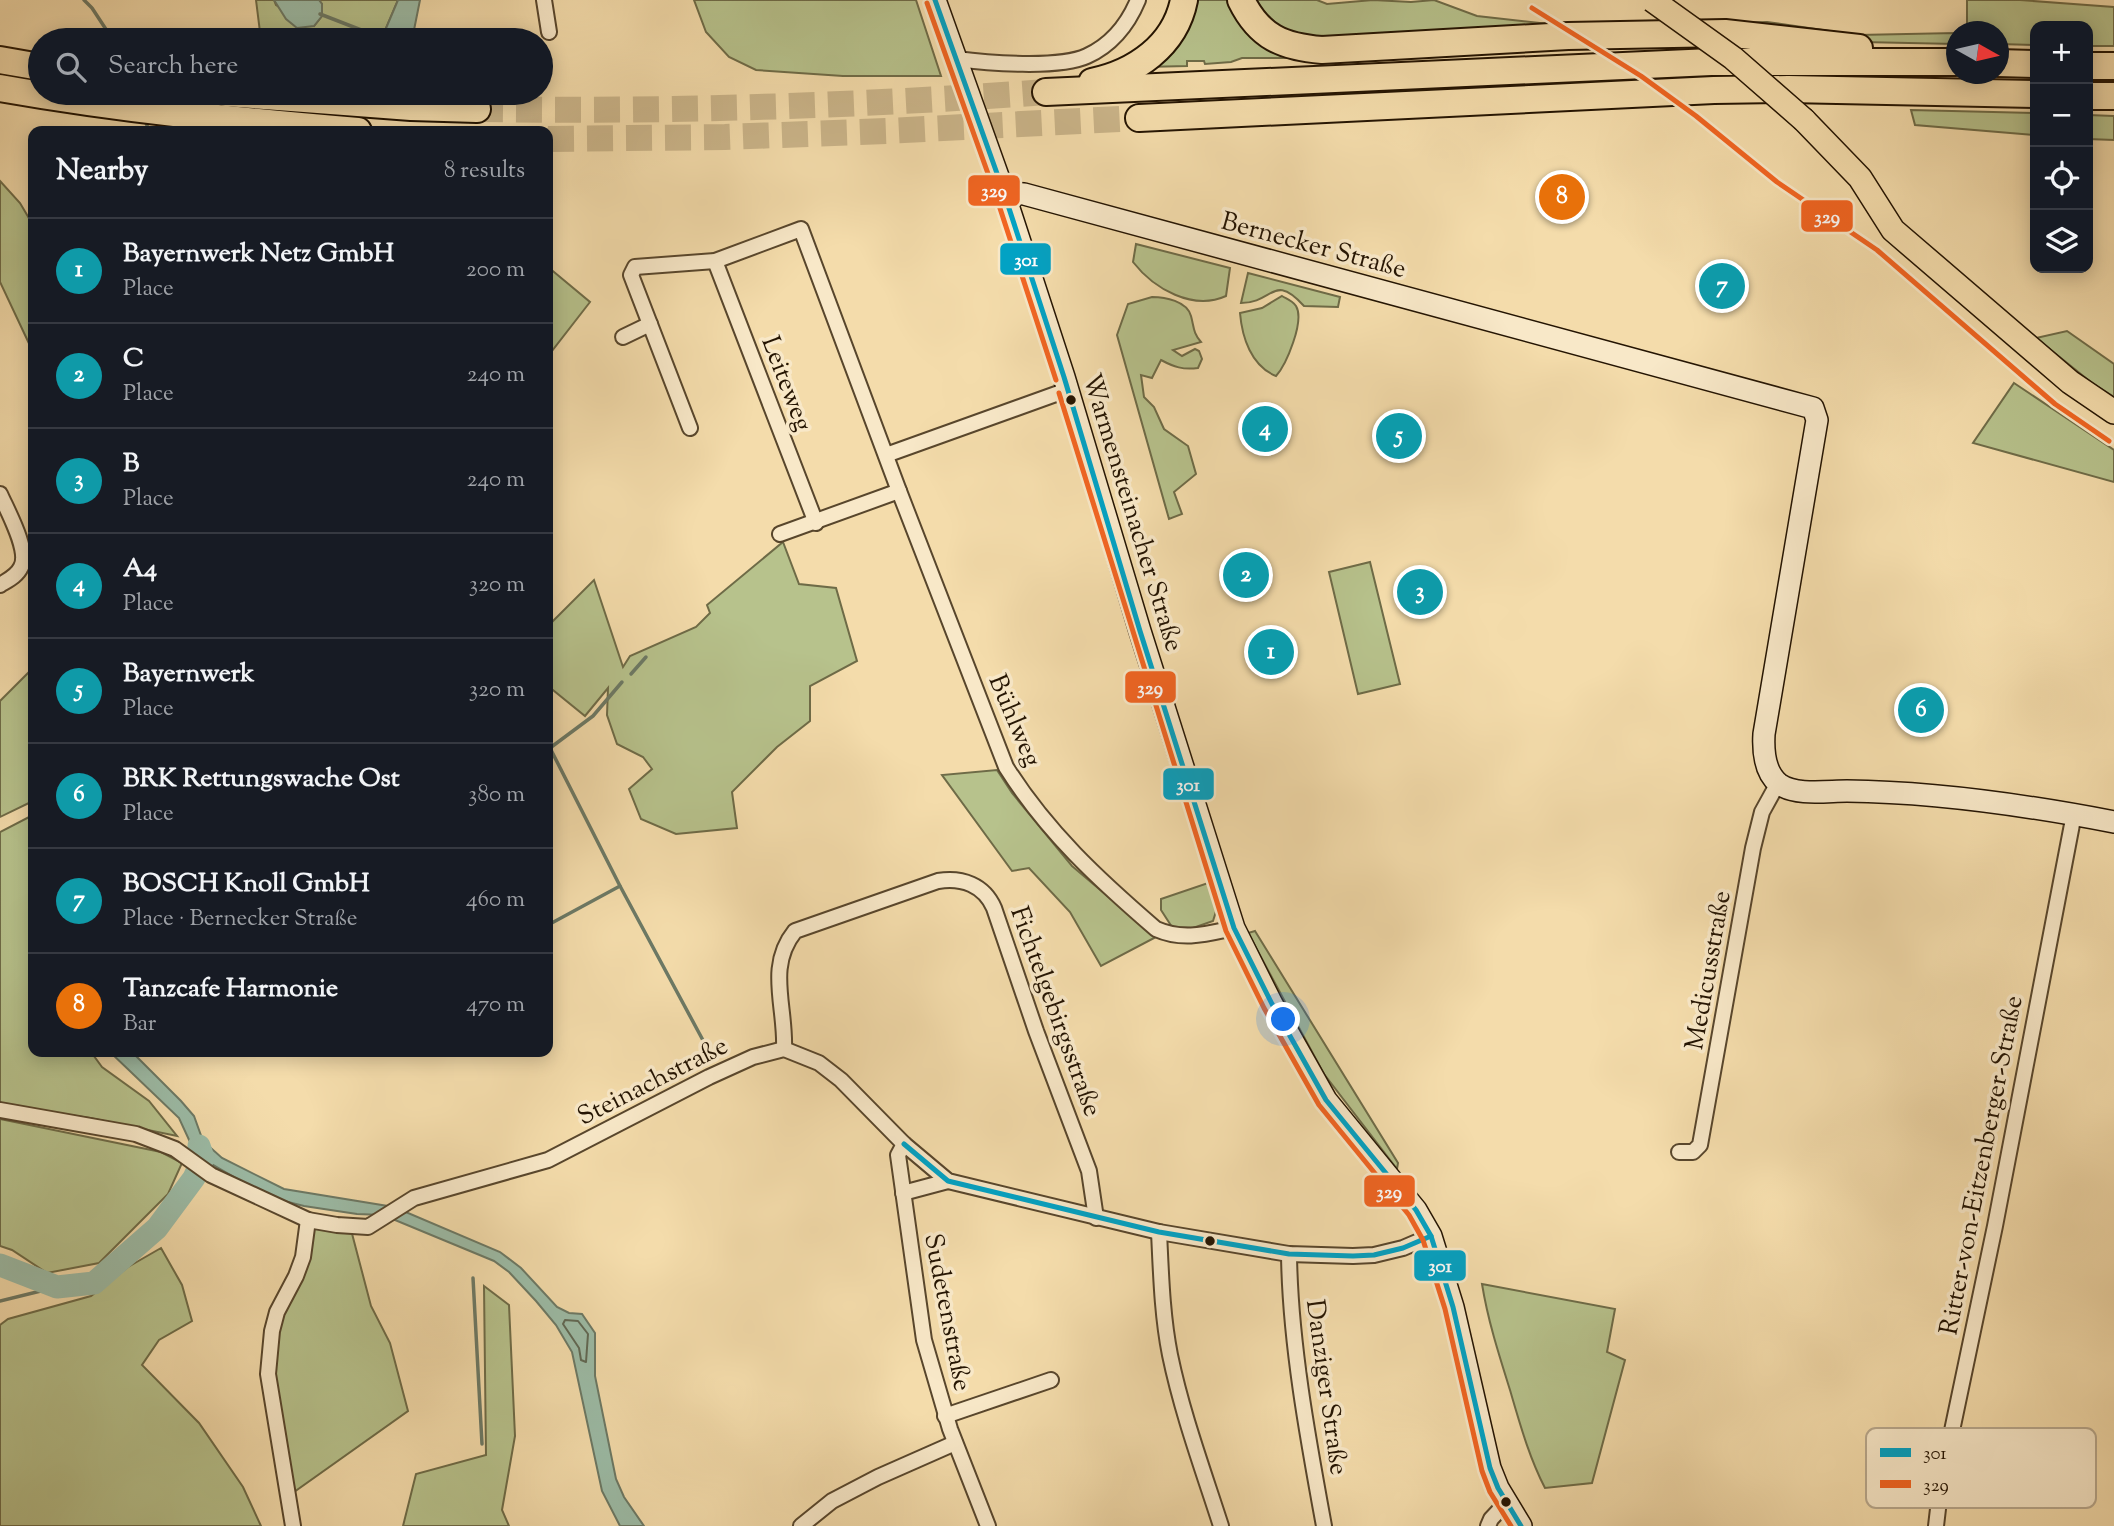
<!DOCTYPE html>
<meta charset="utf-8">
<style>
body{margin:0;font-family:"Sorts Mill Goudy",serif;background:#242831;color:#f1f3f6}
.controls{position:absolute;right:21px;top:21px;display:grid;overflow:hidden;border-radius:14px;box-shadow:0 4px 18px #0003}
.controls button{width:63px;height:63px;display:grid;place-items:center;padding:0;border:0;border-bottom:2px solid #363941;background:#171b24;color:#f1f3f6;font:35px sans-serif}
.compass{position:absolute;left:1946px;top:21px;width:63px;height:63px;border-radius:50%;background:#171b24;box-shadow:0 4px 18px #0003;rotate:98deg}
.you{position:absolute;left:1284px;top:1020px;width:24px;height:24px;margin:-18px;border:5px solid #fff;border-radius:50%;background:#1a73e8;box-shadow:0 0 0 10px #1a73e833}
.badge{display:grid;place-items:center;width:46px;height:46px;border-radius:50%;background:#c59692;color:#fff;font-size:23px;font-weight:700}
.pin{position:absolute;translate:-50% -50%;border:4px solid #fff;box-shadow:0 2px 7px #0006}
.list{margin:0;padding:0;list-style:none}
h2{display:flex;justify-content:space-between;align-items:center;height:91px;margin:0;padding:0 28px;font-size:30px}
h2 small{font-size:23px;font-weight:400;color:#9ea1a6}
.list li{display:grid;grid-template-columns:46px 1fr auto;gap:21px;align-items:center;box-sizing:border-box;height:105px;padding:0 28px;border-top:2px solid #363941}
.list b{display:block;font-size:26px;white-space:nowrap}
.list p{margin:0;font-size:23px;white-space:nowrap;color:#9ea1a6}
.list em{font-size:23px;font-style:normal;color:#9ea1a6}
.icon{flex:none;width:38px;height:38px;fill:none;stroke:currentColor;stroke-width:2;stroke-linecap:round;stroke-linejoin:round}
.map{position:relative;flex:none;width:2114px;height:1526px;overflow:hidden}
.search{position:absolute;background:#171b24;box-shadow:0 4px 18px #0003;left:28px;top:28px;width:525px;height:77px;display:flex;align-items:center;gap:18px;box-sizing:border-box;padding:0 24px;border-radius:38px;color:#9ea1a6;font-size:26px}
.panel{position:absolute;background:#171b24;box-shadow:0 4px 18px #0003;left:28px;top:126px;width:525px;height:931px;border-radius:14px}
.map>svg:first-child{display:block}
.green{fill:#b7c28c;stroke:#6e6b47;stroke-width:2}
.water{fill:#9cbca7;stroke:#6c7965;stroke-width:2}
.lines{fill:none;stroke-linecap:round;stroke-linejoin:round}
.shore{stroke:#606854;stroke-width:2}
.stream{stroke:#6c7965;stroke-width:3.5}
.river{stroke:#9cbca7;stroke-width:23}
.highway-tunnel{stroke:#cab489;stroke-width:26;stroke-dasharray:26 13;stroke-linecap:butt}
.street-casing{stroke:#58462c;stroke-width:18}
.secondary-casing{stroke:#241402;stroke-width:24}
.primary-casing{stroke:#241402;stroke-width:26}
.highway-casing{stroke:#241402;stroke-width:30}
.street{stroke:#f8e8c8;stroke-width:14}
.secondary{stroke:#f8e8c8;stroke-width:21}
.primary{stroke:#f4dcab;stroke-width:23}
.highway{stroke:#f4dcab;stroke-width:26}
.primary-bridge-casing{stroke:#241402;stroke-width:26;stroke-linecap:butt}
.primary-bridge{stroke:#f4dcab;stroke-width:23}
.bus-1-casing{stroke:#f8e8c8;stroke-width:10}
.bus-2-casing{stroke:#f8e8c8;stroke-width:10}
.bus-1{stroke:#02a2c4;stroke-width:5}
.bus-2{stroke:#f26522;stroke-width:5}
.bus-dot{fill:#241402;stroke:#f8e8c8;stroke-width:2.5}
.labels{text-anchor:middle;stroke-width:7;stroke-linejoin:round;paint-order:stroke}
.street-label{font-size:26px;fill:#241402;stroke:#f8e8c8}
.key{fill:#f8e8c8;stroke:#b8a88d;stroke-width:2}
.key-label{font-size:19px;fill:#241402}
.line-badge{stroke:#f8e8c8;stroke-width:2.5}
.badge-label{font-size:19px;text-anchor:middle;font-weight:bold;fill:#fff}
</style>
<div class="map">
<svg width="2114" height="1526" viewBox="0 0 2114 1526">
<rect width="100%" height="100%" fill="#f4dcab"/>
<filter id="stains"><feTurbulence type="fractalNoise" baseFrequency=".00286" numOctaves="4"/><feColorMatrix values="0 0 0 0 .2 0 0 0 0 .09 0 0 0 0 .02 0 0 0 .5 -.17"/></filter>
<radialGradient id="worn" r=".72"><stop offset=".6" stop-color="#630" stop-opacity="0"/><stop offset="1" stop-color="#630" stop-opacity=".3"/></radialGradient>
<g class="green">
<polygon points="256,0 274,0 276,5 314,26 322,16 322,4 319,0 398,0 381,40 261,40"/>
<polygon points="694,0 916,0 941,76 843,76 756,70 729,57 706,32"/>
<polygon points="1194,0 1232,0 1291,58 1242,58 1231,62 1205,64 1204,61 1187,61 1187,66 1145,67"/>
<polygon points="1256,0 1317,0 1327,4 1373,0 1411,2 1434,0 1477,16 1549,24 1561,22 1578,32 1331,42 1283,30 1265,13"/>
<polygon points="1967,0 2020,0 2114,7 2114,46 2088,46 2088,26 2035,26 2035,45 1999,44 1998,32 1967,31"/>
<polygon points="1767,22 1857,35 1956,33 1956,44 1861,42 1730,23"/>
<polygon points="1911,110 2035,113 2035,135 1915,125"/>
<polygon points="2088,115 2114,116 2114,140 2088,139"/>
<polygon points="0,181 20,203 33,225 33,352 0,282"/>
<path d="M1136,244L1230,268L1226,296C1193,311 1154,289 1133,262Z"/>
<polygon points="548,267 590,302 548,356"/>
<path d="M1248,273L1340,297L1338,307L1304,306C1273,272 1274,303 1241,303Z"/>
<path d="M1282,296C1287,299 1293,301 1296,306C1305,321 1286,365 1276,376C1251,366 1242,337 1240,313L1262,308Z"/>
<path d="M1152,297C1165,297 1187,301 1191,316C1194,327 1193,333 1201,342L1173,350L1182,356L1195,349L1199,351L1202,359L1198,368C1183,370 1174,367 1161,360L1152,378L1141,375L1144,397L1154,407L1164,429L1188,446L1196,474L1174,492L1182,514L1169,519L1117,335L1128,304Z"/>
<polygon points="2067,331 2114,364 2114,397 2092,383 2036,338"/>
<polygon points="2014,383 2114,450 2114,482 1973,443"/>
<polygon points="783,542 799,584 836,588 857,661 810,686 810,721 777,747 732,792 737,828 676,834 641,819 629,789 652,769 643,757 617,744 607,715 608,688 585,716 548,686 548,626 594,580 623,667 630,656 696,627 710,613 707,605"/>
<polygon points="1370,562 1400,684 1358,694 1329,572"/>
<polygon points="33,668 33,801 0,817 0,701"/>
<polygon points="997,770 1012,793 1072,866 1156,937 1101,966 1070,912 1029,868 1012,871 942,775"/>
<polygon points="33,815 33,1052 91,1052 102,1067 149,1101 177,1136 90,1118 0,1105 0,832"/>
<polygon points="1211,882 1218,905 1213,921 1193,928 1172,927 1161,910 1161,899"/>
<polygon points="1255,931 1398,1163 1397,1169 1324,1074 1248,933"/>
<polygon points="0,1119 161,1152 182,1163 168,1194 99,1263 47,1273 12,1250 0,1246"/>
<polygon points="308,1220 350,1226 371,1306 390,1343 408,1411 287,1497 268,1374"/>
<polygon points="161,1248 182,1285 192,1321 159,1340 142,1365 199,1423 243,1487 261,1526 0,1526 0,1325 8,1319 91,1296 128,1267"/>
<path d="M1482,1284L1615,1309L1607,1352L1625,1360L1592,1483L1545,1488C1529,1457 1520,1424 1510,1390C1499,1355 1488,1321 1482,1284Z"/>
<polygon points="484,1286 509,1305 515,1436 502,1510 509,1526 403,1526 416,1474 486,1455"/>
</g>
<g class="water">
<polygon points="274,0 319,0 322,4 322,16 314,26 297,28 286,19"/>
<polygon points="398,0 420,0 412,40 381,40"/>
<polygon points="110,1052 132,1052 181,1101 194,1116 203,1141 222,1158 284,1189 394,1207 500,1252 521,1268 557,1307 569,1313 582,1314 595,1333 595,1376 616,1479 624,1497 644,1526 620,1526 602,1491 572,1352 556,1325 536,1301 509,1272 494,1261 383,1215 357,1214 304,1206 280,1200 248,1185 196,1155 179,1118"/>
</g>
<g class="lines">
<polygon class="shore" points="565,1320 578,1321 588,1334 586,1362 581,1360 579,1348 563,1324"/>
<g class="stream">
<polyline points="84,0 92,8 113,40"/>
<polyline points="320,14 387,40"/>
<polyline points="145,120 149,131"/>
<polyline points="631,674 646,657"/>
<polyline points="548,744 620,886 705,1044"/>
<polyline points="550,748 593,716 622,682"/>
<polyline points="548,925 620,886"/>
<polyline points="473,1278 482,1444"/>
<polyline points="0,1301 57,1287"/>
</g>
<polyline class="river" points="0,1265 57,1287 94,1283 157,1228 194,1178 203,1158 199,1146"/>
<g class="highway-tunnel">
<path d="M477,109C667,112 856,106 1046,92"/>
<polyline points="548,139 725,137 887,131 1139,118"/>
</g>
<defs>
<g id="street">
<polyline points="544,0 549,32"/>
<path d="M956,59C987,63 1059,69 1087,56C1111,45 1128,24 1138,0"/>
<polyline points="715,261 816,523"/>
<polyline points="623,337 650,324"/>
<path d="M690,428L631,275L635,267L715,261L801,229L899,491L1006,767C1047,832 1098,879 1156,929C1183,941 1206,934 1234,928"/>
<polyline points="886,455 1067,390"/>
<path d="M0,494C7,510 30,551 21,567C17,576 8,580 0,585"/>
<polyline points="780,534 899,491"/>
<path d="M784,1049C786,1006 766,967 795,931L938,881C962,877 984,885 994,908L1036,1031L1089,1171L1096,1218"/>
<polyline points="0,1110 136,1134 175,1149 211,1175 308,1220 337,1225 368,1227 414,1198 548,1160 709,1077 753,1057 784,1049 819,1063 841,1080 904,1144 948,1181 1159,1232 1289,1254 1353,1256 1374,1255 1403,1248 1431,1236"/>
<polyline points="904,1144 898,1155 924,1340 950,1429 988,1526"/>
<polyline points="1679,1152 1693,1152 1700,1145 1753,848 1762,812 1778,783"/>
<polyline points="903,1193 948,1181"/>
<path d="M1159,1232C1161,1273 1162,1315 1170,1355C1182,1413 1203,1470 1221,1526"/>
<path d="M1289,1254C1290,1342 1308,1439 1324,1526"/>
<polyline points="945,1416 1051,1380"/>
<polyline points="293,1526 268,1374 272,1331 277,1312 296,1276 303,1257 308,1220"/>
<polyline points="801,1526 832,1501 878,1477 955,1443"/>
<polyline points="1488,1526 1491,1519 1506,1503"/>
<polyline points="1936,1526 1941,1483 1995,1226 2074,814"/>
</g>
<g id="secondary">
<polyline points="935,0 1004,193 1064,377 1140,631 1234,928 1272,1004 1326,1100 1416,1210 1431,1236 1453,1307 1490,1468 1498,1488 1521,1526"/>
<path d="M1004,193L1024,194L1813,408L1817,420L1764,734C1763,751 1764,772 1779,784C1796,796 1827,791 1847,791C1937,792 2026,805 2114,822"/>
</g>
<polyline id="primary" points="1804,120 1860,178 1893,230 2070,382 2114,412"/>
<g id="highway">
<path d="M1241,0C1259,37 1283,47 1322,50L1568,36L1725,33L1859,48"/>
<polyline points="0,60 40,67"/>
<polyline points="1998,63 2035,64"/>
<polyline points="2088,66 2114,66"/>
<path d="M1092,82C1135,73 1175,46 1184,0"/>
<path d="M0,88C119,109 238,121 358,131"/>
<polyline points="1046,92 1711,62 1956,62"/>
<polyline points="226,93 411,107 477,109"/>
<polyline points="2088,96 2114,96"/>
<polyline points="1139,118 1714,90 1788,89 2035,94"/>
</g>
</defs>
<use href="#street" class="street-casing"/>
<use href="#secondary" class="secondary-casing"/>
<use href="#primary" class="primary-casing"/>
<use href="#highway" class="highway-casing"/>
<use href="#street" class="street"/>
<use href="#secondary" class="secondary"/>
<use href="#primary" class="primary"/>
<use href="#highway" class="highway"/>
<defs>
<polyline id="primary-bridge" points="1652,0 1733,58 1804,120"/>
</defs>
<use href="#primary-bridge" class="primary-bridge-casing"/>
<use href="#primary-bridge" class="primary-bridge"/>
<defs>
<g id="bus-1">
<polyline points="935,0 1004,193 1064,377 1140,631 1234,928 1272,1004 1326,1100 1416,1210 1431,1236 1453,1307 1490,1468 1498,1488 1521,1526"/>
<polyline points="904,1144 948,1181 1159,1232 1289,1254 1353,1256 1374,1255 1403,1248 1431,1236"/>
</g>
<g id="bus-2">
<polyline points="927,3 996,196 1056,380"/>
<polyline points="1532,8 1641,76 1696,116 1777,182 1877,250 2055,404 2109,441"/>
<polyline points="1059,393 1226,931 1264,1008 1319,1105 1409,1215 1423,1240 1445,1309 1482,1471 1490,1492 1511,1526"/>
</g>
</defs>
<use href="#bus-1" class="bus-1-casing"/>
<use href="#bus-2" class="bus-2-casing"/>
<use href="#bus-1" class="bus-1"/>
<use href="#bus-2" class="bus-2"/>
</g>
<g class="bus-dot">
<circle cx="1071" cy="400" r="6"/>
<circle cx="1210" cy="1241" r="6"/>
<circle cx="1506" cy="1502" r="6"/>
</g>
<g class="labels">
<g class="street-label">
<text transform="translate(1314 244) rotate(15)" y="9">Bernecker Straße</text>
<text transform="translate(788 383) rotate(69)" y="9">Leiteweg</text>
<text transform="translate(1134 512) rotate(73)" y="9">Warmensteinacher Straße</text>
<text transform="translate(1016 720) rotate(67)" y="9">Bühlweg</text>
<text transform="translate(1707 970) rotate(-80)" y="9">Medicusstraße</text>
<text transform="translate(1057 1011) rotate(70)" y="9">Fichtelgebirgsstraße</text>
<text transform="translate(652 1080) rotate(-27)" y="9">Steinachstraße</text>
<text transform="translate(1980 1165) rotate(-79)" y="9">Ritter-von-Eitzenberger-Straße</text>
<text transform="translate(949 1312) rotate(79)" y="9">Sudetenstraße</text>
<text transform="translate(1328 1387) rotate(82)" y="9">Danziger Straße</text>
</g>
</g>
<rect x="1866" y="1428" width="230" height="80" rx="10" class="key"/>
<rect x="1880" y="1448" width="31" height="9" fill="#02a2c4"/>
<rect x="1880" y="1480" width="31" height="8" fill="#f26522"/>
<g class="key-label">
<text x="1923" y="1459">301</text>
<text x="1923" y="1491">329</text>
</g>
<g class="line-badge">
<rect x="967" y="174" width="54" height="33" rx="7" fill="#f26522"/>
<rect x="1800" y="199" width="54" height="34" rx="7" fill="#f26522"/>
<rect x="999" y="242" width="53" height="34" rx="7" fill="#02a2c4"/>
<rect x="1124" y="670" width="53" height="34" rx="7" fill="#f26522"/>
<rect x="1162" y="767" width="53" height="34" rx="7" fill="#02a2c4"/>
<rect x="1363" y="1174" width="53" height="34" rx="7" fill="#f26522"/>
<rect x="1413" y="1249" width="54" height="33" rx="7" fill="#02a2c4"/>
</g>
<g class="badge-label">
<text x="994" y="197">329</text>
<text x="1827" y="223">329</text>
<text x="1026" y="266">301</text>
<text x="1150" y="694">329</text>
<text x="1188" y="791">301</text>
<text x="1389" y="1198">329</text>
<text x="1440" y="1272">301</text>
</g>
<rect width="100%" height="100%" filter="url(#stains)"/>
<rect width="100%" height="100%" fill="url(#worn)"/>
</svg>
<div class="controls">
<button>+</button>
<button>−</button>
<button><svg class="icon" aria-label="locate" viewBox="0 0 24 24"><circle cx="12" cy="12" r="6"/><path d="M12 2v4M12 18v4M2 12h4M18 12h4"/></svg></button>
<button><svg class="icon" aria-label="layers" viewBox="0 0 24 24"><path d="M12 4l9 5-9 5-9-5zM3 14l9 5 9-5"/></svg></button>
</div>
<svg class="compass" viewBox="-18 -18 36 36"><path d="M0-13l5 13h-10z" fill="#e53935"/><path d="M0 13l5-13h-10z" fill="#9ea1a6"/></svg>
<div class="you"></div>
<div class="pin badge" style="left:1271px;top:652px;background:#0f9aa8">1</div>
<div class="pin badge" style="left:1246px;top:575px;background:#0f9aa8">2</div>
<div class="pin badge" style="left:1420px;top:592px;background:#0f9aa8">3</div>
<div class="pin badge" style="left:1265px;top:429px;background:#0f9aa8">4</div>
<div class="pin badge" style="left:1399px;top:436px;background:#0f9aa8">5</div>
<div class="pin badge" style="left:1921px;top:710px;background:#0f9aa8">6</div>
<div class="pin badge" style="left:1722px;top:286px;background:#0f9aa8">7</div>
<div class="pin badge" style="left:1562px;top:197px;background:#e8710a">8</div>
<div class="search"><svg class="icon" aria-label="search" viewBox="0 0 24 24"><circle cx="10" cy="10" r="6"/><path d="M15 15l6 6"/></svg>Search here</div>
<section class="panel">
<h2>Nearby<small>8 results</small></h2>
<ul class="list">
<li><span class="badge" style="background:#0f9aa8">1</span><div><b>Bayernwerk Netz GmbH</b><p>Place</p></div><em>200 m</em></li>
<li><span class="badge" style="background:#0f9aa8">2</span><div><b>C</b><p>Place</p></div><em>240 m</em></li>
<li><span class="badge" style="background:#0f9aa8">3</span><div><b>B</b><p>Place</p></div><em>240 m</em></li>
<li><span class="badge" style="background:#0f9aa8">4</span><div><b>A4</b><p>Place</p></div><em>320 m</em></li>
<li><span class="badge" style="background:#0f9aa8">5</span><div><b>Bayernwerk</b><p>Place</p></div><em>320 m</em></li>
<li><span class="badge" style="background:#0f9aa8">6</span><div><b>BRK Rettungswache Ost</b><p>Place</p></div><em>380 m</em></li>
<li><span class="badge" style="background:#0f9aa8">7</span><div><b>BOSCH Knoll GmbH</b><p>Place · Bernecker Straße</p></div><em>460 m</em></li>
<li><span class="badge" style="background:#e8710a">8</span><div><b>Tanzcafe Harmonie</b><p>Bar</p></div><em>470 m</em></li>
</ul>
</section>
</div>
